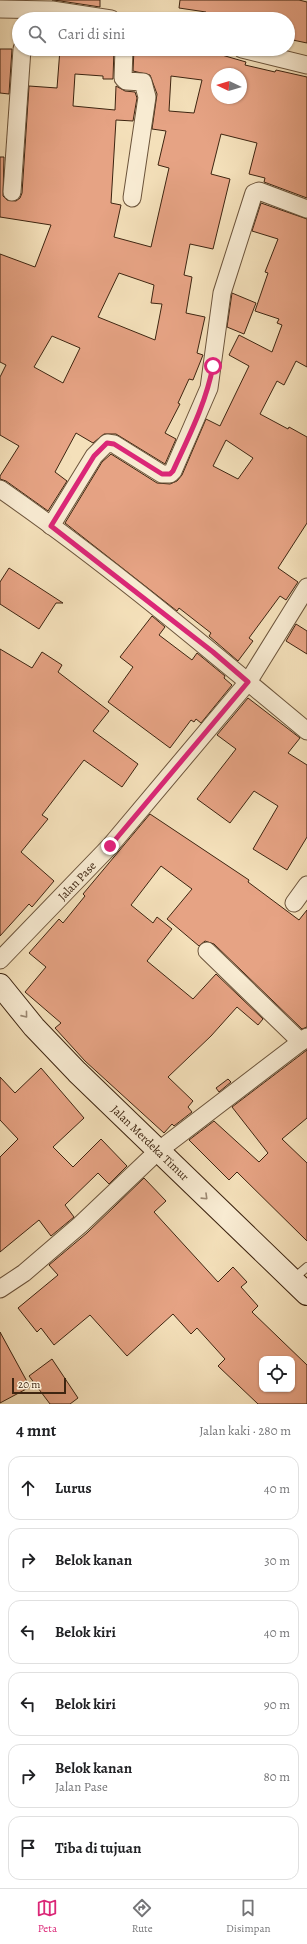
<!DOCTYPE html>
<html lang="id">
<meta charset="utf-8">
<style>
body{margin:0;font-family:Alegreya,serif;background:#f6f6f6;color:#202124}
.controls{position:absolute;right:12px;bottom:12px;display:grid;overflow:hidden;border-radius:8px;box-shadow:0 1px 3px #0004}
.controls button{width:36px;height:36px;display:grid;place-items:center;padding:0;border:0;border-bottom:1px solid #e0e0e0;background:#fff;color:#202124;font:20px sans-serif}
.compass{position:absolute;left:211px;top:68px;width:36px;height:36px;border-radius:50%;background:#fff;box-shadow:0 1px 3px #0004;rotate:274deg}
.scale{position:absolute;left:12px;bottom:10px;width:54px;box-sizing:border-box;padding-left:4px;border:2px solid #3e2511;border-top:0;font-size:11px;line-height:14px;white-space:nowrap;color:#3e2511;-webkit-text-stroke:3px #f8ebd2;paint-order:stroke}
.stop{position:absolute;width:12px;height:12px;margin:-9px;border:3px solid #db2777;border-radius:50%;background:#fff}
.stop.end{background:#db2777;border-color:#fff;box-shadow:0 1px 4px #0008}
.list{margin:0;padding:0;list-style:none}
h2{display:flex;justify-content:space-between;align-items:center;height:52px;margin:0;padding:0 16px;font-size:17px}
h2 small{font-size:13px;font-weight:400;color:#757577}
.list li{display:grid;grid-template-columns:26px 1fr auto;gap:12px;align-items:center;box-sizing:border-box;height:64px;margin:0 8px 8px;padding:0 8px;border:1px solid #e0e0e0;border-radius:12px}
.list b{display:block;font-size:15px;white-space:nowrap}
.list p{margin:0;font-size:13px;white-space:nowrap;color:#757577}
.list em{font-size:13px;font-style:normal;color:#757577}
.icon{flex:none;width:22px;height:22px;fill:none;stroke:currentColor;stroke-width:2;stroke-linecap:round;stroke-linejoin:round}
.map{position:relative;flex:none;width:307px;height:1404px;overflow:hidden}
.search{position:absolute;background:#fff;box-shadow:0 1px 3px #0004;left:12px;right:12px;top:12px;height:44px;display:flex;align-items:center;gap:10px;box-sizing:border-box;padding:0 14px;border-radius:22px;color:#757577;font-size:15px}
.sheet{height:484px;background:#fff}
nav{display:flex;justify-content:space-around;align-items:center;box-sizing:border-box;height:56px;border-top:1px solid #e0e0e0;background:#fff;font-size:11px;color:#757577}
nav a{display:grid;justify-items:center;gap:2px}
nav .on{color:#db2777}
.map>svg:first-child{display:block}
.building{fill:#e6a384;stroke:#3e2511;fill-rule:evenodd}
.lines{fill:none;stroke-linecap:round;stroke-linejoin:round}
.lane-casing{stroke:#6c543b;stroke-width:10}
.street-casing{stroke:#6c543b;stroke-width:19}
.secondary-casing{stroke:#3e2511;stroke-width:24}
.lane{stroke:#f8ebd2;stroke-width:8}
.street{stroke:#f8ebd2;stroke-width:17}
.secondary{stroke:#f8ebd2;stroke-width:22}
.oneway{stroke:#9b8872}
.route{stroke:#db2777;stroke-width:5}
.labels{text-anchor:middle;stroke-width:4;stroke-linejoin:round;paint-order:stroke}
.street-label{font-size:12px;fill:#3e2511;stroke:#f8ebd2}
</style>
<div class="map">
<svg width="307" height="1404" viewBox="0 0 307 1404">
<rect width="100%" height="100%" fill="#f4e0ba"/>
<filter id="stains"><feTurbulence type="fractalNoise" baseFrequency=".005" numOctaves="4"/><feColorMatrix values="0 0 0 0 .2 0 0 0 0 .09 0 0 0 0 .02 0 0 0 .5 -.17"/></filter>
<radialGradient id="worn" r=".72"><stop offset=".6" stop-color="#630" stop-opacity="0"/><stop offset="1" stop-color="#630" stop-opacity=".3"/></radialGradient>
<g class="building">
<polygon points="52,0 100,0 100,7 54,0"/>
<polygon points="180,0 299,0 307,2 307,43 288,39 288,19 205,19 206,12 179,8"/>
<polygon points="0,49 12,49 9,94 0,93"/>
<path d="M60,49H114L113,79H103V76L75,74L73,106L115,110L116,86L125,91L135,92L137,98L133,121L116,120L111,203L121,205L114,237L151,247L169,168L158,165L166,131L152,129L157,94L150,75L133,71L134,49H201L246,62L245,65L275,72L276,70L307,77V198L264,182L265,178L249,174L257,143L221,134L211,174L230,179L213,249L190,244L184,275L192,277L186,313L205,317L197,353L203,355L193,380L189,379L178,403L180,404L165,433L176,439L165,464L116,434H104L93,443L76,433L55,472L67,481L48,511L6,481L0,479V476L19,446L0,435V377L6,365L0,362V254L35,267L51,225L0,217V157H4L3,196L7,200L16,201L20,198L22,193L29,86L57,88ZM217,74H241V98H217ZM171,76L202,80L194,113L169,111ZM119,273L154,285L151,303L162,304L155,340L98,317ZM52,336L80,348L63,383L34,367Z"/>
<path d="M261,203L307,219V367L296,361L284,385L277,381L260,414L288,429L289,427L307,437V523L278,568L298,582L286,600L280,596L249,638L253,641L238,661L209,636L211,633L179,608L177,611L65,523L102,462L111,454L157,483L170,484L177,481L182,475L206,419L220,426L249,366L229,355L239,335L272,352L282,325L277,323L279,319L255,311L268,273L265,272L278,239L252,231ZM226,440L253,458L238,479L213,466Z"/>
<polygon points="232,293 256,303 244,334 227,327"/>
<polygon points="9,568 63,603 56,603 39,629 0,604 0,582"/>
<polygon points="152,616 165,627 159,635 192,660 197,653 225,676 224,678 232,685 201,723 196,719 194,722 191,720 170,748 108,702 133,667 120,657"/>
<polygon points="296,624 307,631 307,654 286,641"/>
<polygon points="0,649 32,668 42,652 62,665 58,672 109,711 93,731 138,764 122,787 84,760 42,815 48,819 21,852 54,881 32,907 29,904 0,936"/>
<polygon points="248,698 300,738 288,753 307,765 307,837 287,870 253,849 278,806 254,791 230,823 197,799 236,749 217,735"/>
<polygon points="150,814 249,880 248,882 299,920 307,910 307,1027 302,1029 214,944 205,941 199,946 167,919 192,889 161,866 131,905 153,923 157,917 172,929 147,961 193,999 216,974 263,1019 258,1025 237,1007 211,1036 168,1077 193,1101 188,1107 192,1112 174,1126 172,1124 164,1133 85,1061 55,1028 61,1023 25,992 46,967 29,953 59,919 63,923 85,896 83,894"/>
<polygon points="307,1050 307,1118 282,1139 307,1163 307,1241 237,1172 229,1180 189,1140 214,1121 259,1162 268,1153 232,1107"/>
<polygon points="41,1068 84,1118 53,1147 73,1167 101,1139 127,1166 109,1184 98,1173 65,1205 74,1217 51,1236 39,1220 0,1252 0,1157 18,1139 0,1120 0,1077 15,1093"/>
<polygon points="228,1079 231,1082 219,1092 216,1088"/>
<path d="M144,1178L166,1201L154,1212L218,1282L233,1267L247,1282L241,1287L258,1306L252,1312L307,1365V1404H258L218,1366L225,1359L197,1328L191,1334L173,1314L127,1356L90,1315L54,1345L41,1328L37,1332L18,1308L58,1275L49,1265L87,1233ZM262,1359H292V1389H262Z"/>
<polygon points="0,1332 30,1387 0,1403"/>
<polygon points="52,1359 78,1398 70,1404 50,1404 29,1376"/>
</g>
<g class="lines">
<defs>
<polyline id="lane" points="293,1279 307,1267"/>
<g id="street">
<polyline points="0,9 52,10 111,19"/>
<polyline points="124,49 123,78 126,81 143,82 147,97 132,198"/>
<polyline points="242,49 307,65"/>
<polyline points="12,192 22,49"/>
<path d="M0,489C107,563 207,648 307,731"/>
<polyline points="51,526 94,456 107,443 114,444 162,474 170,474 173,471 209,388 222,293 253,196 254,193 259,191 307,209"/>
<polyline points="294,903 307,885"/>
<polyline points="207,951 301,1042"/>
<polyline points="0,960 110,846 248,682 307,587"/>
<polyline points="0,1289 24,1273 80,1225 158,1151 307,1037"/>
</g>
<polyline id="secondary" points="0,985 34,1027 77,1072 307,1294"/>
</defs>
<use href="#lane" class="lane-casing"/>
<use href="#street" class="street-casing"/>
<use href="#secondary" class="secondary-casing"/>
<use href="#lane" class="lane"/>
<use href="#street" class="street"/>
<use href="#secondary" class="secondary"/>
</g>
<defs><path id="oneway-chevron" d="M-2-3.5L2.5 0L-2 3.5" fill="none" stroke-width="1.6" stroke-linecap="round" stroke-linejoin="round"/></defs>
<g class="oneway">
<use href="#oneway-chevron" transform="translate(25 1015) rotate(51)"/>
<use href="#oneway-chevron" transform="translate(205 1197) rotate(44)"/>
</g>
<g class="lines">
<path class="route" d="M110,846L248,682L213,652L51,526L94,456L107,443L114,444L162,474H170L173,471C189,436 206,403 213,366"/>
</g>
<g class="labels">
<g class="street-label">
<text transform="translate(77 881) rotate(-46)" y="4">Jalan Pase</text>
<text transform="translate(150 1143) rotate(44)" y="4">Jalan Merdeka Timur</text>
</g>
</g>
<rect width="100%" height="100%" filter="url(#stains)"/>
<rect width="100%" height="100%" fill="url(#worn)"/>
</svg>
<div class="controls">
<button><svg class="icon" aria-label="locate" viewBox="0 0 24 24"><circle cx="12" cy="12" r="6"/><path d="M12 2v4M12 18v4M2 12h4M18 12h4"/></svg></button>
</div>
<svg class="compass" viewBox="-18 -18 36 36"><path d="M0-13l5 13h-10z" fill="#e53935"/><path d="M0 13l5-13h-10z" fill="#757577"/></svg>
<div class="scale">20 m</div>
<div class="stop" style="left:213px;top:366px"></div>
<div class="stop end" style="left:110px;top:846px"></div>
<div class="search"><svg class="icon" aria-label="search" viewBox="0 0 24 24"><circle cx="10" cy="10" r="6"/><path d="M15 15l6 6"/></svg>Cari di sini</div>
</div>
<section class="sheet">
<h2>4 mnt<small>Jalan kaki · 280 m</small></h2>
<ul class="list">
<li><svg class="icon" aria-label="ahead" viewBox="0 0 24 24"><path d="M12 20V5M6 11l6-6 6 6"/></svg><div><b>Lurus</b></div><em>40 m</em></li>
<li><svg class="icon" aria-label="right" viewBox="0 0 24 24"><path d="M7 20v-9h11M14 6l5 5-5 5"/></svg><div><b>Belok kanan</b></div><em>30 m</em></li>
<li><svg class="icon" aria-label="left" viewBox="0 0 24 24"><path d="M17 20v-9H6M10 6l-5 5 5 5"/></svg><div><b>Belok kiri</b></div><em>40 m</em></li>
<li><svg class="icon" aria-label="left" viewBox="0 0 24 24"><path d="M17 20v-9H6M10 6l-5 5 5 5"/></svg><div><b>Belok kiri</b></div><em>90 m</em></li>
<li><svg class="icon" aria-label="right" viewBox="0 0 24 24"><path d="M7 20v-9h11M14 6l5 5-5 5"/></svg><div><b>Belok kanan</b><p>Jalan Pase</p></div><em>80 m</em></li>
<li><svg class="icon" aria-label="arrive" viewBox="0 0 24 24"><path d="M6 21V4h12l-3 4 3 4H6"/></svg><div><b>Tiba di tujuan</b></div></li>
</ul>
</section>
<nav>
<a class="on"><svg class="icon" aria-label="map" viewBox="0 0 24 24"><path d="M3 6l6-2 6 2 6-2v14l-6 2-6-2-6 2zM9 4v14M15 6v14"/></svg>Peta</a>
<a><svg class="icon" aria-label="directions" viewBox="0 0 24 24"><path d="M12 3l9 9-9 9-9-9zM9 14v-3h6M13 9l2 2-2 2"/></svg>Rute</a>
<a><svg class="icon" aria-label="saved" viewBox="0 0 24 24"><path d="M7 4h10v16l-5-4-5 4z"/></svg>Disimpan</a>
</nav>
